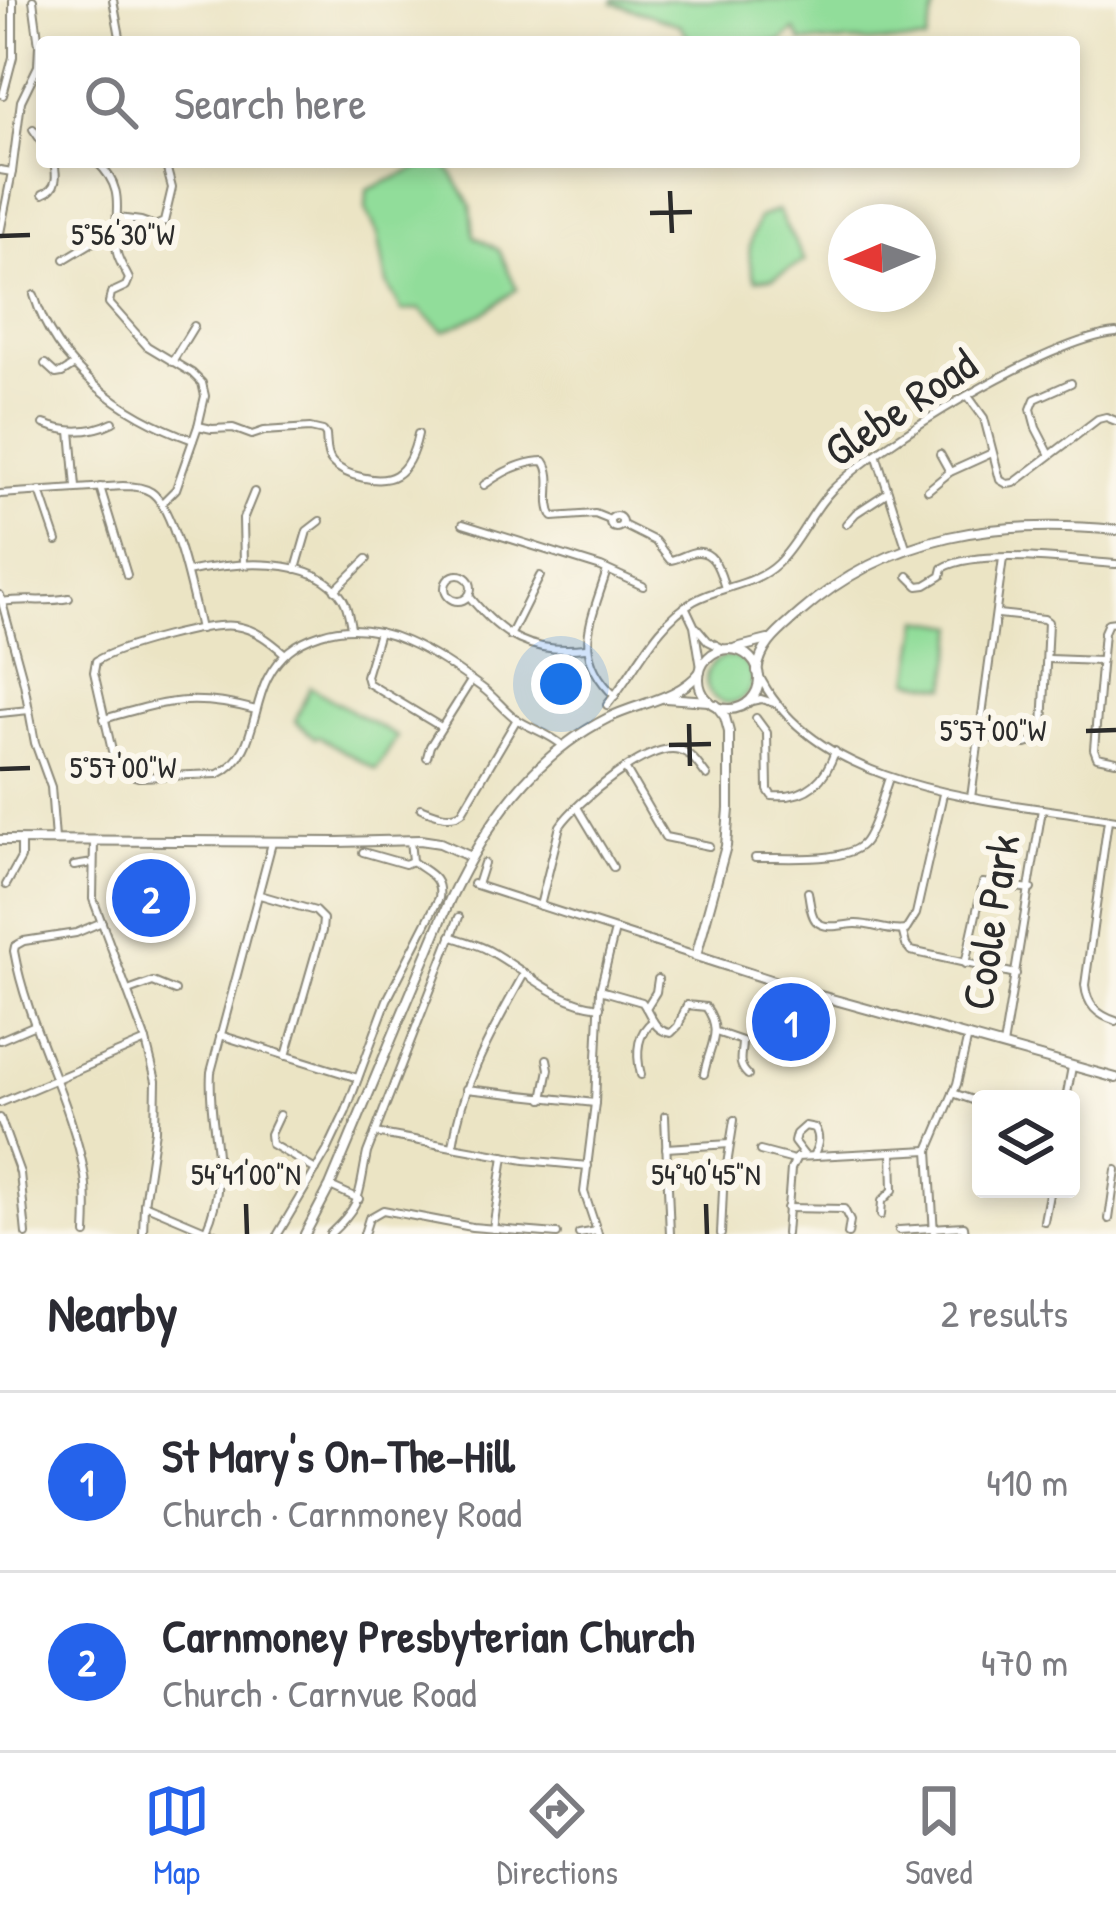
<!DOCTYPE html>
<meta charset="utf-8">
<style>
body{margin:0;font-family:"Patrick Hand",sans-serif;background:#f7f7f7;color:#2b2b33}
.controls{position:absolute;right:36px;bottom:36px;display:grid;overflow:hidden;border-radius:12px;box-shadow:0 6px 18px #0003}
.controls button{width:108px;height:108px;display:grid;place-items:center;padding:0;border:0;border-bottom:3px solid #e1e1e2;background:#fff;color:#2b2b33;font:60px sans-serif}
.compass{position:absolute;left:828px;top:204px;width:108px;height:108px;border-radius:50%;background:#fff;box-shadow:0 6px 18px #0003;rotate:268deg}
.you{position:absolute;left:561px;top:684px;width:42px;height:42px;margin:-30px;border:9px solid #fff;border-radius:50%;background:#1a73e8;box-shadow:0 0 0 18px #1a73e833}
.badge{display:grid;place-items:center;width:78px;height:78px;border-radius:50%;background:#2563eb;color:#fff;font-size:39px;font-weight:700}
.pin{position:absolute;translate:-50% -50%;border:6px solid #fff;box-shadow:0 3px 12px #0006}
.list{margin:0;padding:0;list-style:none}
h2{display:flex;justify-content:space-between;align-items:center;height:156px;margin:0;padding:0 48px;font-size:51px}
h2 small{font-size:39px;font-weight:400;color:#7c7c81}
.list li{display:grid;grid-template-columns:78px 1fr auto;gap:36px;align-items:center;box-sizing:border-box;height:180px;padding:0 48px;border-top:3px solid #e1e1e2}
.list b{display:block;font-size:45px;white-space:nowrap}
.list p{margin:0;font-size:39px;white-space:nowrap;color:#7c7c81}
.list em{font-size:39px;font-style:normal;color:#7c7c81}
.icon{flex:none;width:66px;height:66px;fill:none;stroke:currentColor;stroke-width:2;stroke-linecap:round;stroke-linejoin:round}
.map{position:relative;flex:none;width:1116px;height:1234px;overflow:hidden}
.search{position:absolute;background:#fff;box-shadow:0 6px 18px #0003;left:36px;right:36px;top:36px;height:132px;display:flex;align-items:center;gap:30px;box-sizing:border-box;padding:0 42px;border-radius:12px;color:#7c7c81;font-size:45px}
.sheet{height:516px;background:#fff}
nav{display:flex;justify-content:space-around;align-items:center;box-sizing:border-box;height:168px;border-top:3px solid #e1e1e2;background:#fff;font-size:33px;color:#7c7c81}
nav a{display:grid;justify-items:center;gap:6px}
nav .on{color:#2563eb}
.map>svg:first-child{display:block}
.green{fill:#91dd9a;stroke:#5e8462;stroke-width:3}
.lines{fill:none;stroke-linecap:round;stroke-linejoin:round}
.minor-casing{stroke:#8b8878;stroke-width:10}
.tertiary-casing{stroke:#8b8878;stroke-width:12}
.minor{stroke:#fff;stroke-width:6}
.tertiary{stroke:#fff;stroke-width:8}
.ticks{fill:none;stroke:#2b2b2b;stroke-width:4.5}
.labels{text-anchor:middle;stroke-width:12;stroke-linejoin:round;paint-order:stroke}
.street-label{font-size:45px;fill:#2b2b2b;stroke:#fbf7ec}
.ticks-label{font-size:30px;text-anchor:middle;fill:#2b2b2b;stroke:#fbf7ec;stroke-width:12;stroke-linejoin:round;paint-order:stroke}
</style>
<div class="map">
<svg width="1116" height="1234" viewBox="0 0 1116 1234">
<rect width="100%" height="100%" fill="#fbf7ec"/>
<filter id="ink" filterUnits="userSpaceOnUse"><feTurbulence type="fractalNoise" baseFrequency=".00833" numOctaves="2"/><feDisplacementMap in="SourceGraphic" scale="24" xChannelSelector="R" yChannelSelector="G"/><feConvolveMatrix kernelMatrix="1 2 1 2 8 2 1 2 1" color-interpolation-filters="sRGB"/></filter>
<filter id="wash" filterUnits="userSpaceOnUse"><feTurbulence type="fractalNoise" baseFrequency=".004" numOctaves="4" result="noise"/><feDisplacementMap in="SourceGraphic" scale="48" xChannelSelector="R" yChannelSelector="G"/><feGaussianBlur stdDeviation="2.7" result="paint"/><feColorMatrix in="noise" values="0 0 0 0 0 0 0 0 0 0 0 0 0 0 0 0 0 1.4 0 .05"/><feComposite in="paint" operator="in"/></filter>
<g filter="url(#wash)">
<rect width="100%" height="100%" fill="#ebe4c4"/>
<g class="green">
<polygon points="613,0 937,0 926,42 802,42 795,30 780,42 691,42 680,25 613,3"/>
<polygon points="432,162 448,167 471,205 474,236 499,250 517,289 484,313 444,331 419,309 402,311 387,284 378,234 366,209 367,190"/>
<path d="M777,210L805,261L773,278L756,280C745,258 749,240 759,218Z"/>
<polygon points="920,620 957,626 947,687 910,681"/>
<circle cx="729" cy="680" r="23"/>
<polygon points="310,687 397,737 376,770 318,736 315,738 295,721"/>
</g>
</g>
<g filter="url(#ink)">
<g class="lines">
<defs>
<g id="minor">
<polyline points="113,0 121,42"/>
<polyline points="3,95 13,57 13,0"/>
<polyline points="33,129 42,142"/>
<path d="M97,162C130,193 111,216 117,253C119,262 125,270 129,279L126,286L111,293L109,303L147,346L192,373L202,383L205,396L198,426"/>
<polyline points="0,170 12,172"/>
<path d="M43,194C58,188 57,176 54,162"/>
<polyline points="118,218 141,221 155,226 164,222 172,188 165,162"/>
<polyline points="0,233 12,172 21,101 38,66 39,45 33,0"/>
<polyline points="65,259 93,242 117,241"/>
<path d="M34,295C56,368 123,415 193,440"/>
<polyline points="172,362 194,326"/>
<polyline points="45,364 56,374 62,373 73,366"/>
<polyline points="968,396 984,418 1000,480 1007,484 1014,483 1098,419 1106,417 1116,421"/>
<path d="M44,424C67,433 91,433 113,422"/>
<polyline points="71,431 76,487"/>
<polyline points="876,454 907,550"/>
<polyline points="940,454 950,472"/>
<polyline points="1050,455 1036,428 1031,409 1035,399 1071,383"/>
<path d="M484,485C502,472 522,461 544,461C556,479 543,500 553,517L595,514L610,520"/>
<polyline points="100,487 127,575"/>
<polyline points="928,490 950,472 992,453"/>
<polyline points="40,491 57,541"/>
<path d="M0,494L123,486C133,486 143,487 151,492C175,508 193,599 200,629"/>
<path d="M162,503L176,489L198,426L212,429L233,428L252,435L264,431L310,428L323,431L326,435C327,444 326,455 332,462C344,476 380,485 396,475C409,467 415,448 418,434"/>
<circle cx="616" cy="522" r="6"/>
<polyline points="463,524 601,567 643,586"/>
<polyline points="846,524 856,513 888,492"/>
<path d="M623,525L655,541L670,560C678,559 684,555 691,553C714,546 720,572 725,588"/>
<polyline points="244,564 243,519 254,492"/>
<polyline points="296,569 307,531 320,521"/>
<path d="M607,570C592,620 570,654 615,696"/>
<path d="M187,572C231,563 315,553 343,599C348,607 349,618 351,627"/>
<circle cx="458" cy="588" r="13"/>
<path d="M908,576L918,586L926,585L941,576L943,568C979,548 1073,561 1116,564"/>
<polyline points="335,590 367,559"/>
<polyline points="0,595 24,683 35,743 51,787 55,839"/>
<path d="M469,596C502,637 531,654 586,648"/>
<path d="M2,602C24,598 47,603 69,598"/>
<polyline points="685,606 694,625 701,668"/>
<polyline points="1116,622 1108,623 1104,632 1094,749 1097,757 1116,761"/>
<polyline points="697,628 708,641 724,649"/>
<polyline points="379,632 366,676 368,683 441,727"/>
<polyline points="510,636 540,576"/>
<path d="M284,653C269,640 255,629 235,626C209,622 118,647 96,661L94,672L115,764L121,772L138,777L218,774C255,757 251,712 267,679C279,655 296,642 321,634C380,615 435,654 481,687C494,696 503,709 515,718C530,729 549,733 563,746"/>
<polyline points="1049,659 1100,661"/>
<path d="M758,673C816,795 1001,800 1116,820"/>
<polyline points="747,702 761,699 774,703"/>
<path d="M607,705C635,672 655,623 694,601C720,586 754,586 777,564C799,543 810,513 831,491C879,442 1049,339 1116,333"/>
<polyline points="0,713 29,710"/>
<path d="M756,718L767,733L768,790L772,796C805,799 825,782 835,751"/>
<path d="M104,719C164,701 194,693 256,710"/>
<polyline points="980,736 1026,744 1039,740 1043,728 1048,622 1044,619 998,614"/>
<polyline points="427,757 430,746 471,681"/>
<polyline points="626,770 665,837 709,846"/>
<polyline points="971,798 1003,558"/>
<polyline points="577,807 613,867"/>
<path d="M421,808C433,813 449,821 462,812L517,719"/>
<path d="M1108,820L1085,985C1087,1005 1097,1015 1116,1021"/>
<polyline points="94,841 93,899 146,1041 156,1081 155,1130 144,1204 143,1234"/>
<polyline points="363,852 405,864 412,861"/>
<path d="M755,858C782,857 850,864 865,841C877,823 882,797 889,778"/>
<polyline points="74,866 93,863"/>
<polyline points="473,884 696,956"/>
<polyline points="6,885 21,858 21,840"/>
<polyline points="477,885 484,863"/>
<path d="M808,892C810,901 810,914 816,921C826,931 844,924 856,924C874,924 889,933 906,930L916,914L943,794"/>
<polyline points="260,895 315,911 323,919 322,931 286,1056"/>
<path d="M540,906L560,826C576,802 649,741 679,750C692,753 699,766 707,776"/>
<polyline points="903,933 906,945 911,951 1016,974"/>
<path d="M451,936C463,941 477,944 488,950C527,971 554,1002 600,1007"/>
<polyline points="965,964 983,883 1031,889"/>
<path d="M600,990L642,1002C652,1015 653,1031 671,1033L678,1026L687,1005L706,1007C724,1032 709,1046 704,1074"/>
<polyline points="128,991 153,982 175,991"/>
<polyline points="646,1008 656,992 658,979"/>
<path d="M716,1032L742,1041C742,1056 736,1063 748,1075"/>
<polyline points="220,1035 358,1078"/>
<polyline points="0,1040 35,1025"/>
<polyline points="1003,1046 1042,809"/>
<path d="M641,1075C636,1055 636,1034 653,1021"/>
<polyline points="466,1089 595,1103"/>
<polyline points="953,1093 981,1103"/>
<polyline points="543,1099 549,1069 547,1059"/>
<polyline points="1066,1099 1072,1067"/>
<polyline points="0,1103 146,1041"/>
<polyline points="279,1115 270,1134 271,1144 316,1170"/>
<polyline points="665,1116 670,1234"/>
<polyline points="0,1118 20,1173 26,1234"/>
<polyline points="375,1133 525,1160 588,1166"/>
<path d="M453,1146C462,1082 493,1030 524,974"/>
<polyline points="666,1148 730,1144"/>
<polyline points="760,1151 794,1160"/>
<path d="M804,1155L794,1142L796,1134L805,1126L815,1128C820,1137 819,1144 814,1154"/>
<polyline points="330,1186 359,1199"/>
<polyline points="144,1204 215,1234"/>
<polyline points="787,1208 844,1209 850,1221 848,1234"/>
<polyline points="881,1215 882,1201 893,1190 892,1152"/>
<polyline points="1109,1219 1116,1170"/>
<polyline points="1044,1221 1050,1189"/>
<polyline points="493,1229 504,1156"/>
<path d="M206,1230C232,1173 207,1129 211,1072L272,843"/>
<polyline points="899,1230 964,1226 965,1234"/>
<path d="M86,1234C87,1215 88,1196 85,1177C72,1099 28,1029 14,951L15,946L24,941L76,933L102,922"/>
<path d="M278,1234L327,1151L346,1111L387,1000L439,898C442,875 426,873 412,861L410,840"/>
<path d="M330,1234C364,1202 358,1195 367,1153L459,917"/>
<polyline points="364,1234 369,1218 383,1210 472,1227 557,1234"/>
<polyline points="579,1234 597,1231"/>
<polyline points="598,1234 584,1192 595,1103 600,990 615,930"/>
<polyline points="721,1234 723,1190 734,1120"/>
<polyline points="786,1234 791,1169 797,1157 929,1150"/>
<polyline points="934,1234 929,1150 957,1084 968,1036"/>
</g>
<g id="tertiary">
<polyline points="736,648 768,640"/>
<circle cx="729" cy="679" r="30"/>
<path d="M757,671C761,644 780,631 800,613C892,532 999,519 1116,530"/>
<polyline points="665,698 709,701"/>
<polyline points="716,705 725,717 729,732 729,809 726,846 696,956 817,995 1116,1078"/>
<polyline points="0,840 337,842 420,840 440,843 471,857"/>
<path d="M305,1234L330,1186L450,899C486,824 532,756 608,718C638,703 679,699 700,672"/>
</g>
</defs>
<use href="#minor" class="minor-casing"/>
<use href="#tertiary" class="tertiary-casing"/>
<use href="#minor" class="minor"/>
<use href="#tertiary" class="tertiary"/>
</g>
</g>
<path class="ticks" d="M670,191L672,233M650,213L692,212M0,236L30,235M689,724L690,766M1086,731L1116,730M669,745L711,744M0,769L30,768M246,1204L247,1234M706,1204L707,1234"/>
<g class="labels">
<g class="street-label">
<text transform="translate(900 407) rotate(-34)" y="16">Glebe Road</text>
<text transform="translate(990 922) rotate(-81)" y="16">Coole Park</text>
</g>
</g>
<g class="ticks-label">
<text x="123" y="245">5°56'30"W</text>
<text x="993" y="741">5°57'00"W</text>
<text x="123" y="778">5°57'00"W</text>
<text x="246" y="1185">54°41'00"N</text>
<text x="706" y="1185">54°40'45"N</text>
</g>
</svg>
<div class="controls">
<button><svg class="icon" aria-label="layers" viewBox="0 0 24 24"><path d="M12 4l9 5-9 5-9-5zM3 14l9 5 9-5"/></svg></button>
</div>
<svg class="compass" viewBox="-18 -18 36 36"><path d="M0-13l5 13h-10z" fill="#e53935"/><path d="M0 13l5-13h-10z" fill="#7c7c81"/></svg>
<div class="you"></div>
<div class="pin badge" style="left:791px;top:1022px">1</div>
<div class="pin badge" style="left:151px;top:898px">2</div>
<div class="search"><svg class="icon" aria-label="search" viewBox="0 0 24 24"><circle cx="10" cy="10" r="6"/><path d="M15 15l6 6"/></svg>Search here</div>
</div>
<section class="sheet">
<h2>Nearby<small>2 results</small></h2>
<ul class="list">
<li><span class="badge">1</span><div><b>St Mary's On-The-Hill</b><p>Church · Carnmoney Road</p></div><em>410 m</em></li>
<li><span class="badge">2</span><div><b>Carnmoney Presbyterian Church</b><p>Church · Carnvue Road</p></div><em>470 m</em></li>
</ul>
</section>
<nav>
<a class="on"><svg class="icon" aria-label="map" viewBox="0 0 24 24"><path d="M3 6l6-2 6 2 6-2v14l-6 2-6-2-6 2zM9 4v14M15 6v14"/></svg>Map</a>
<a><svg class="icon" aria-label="directions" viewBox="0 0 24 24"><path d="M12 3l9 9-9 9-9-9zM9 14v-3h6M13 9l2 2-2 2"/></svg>Directions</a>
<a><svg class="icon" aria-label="saved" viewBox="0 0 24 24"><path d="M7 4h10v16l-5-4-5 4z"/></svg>Saved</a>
</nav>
